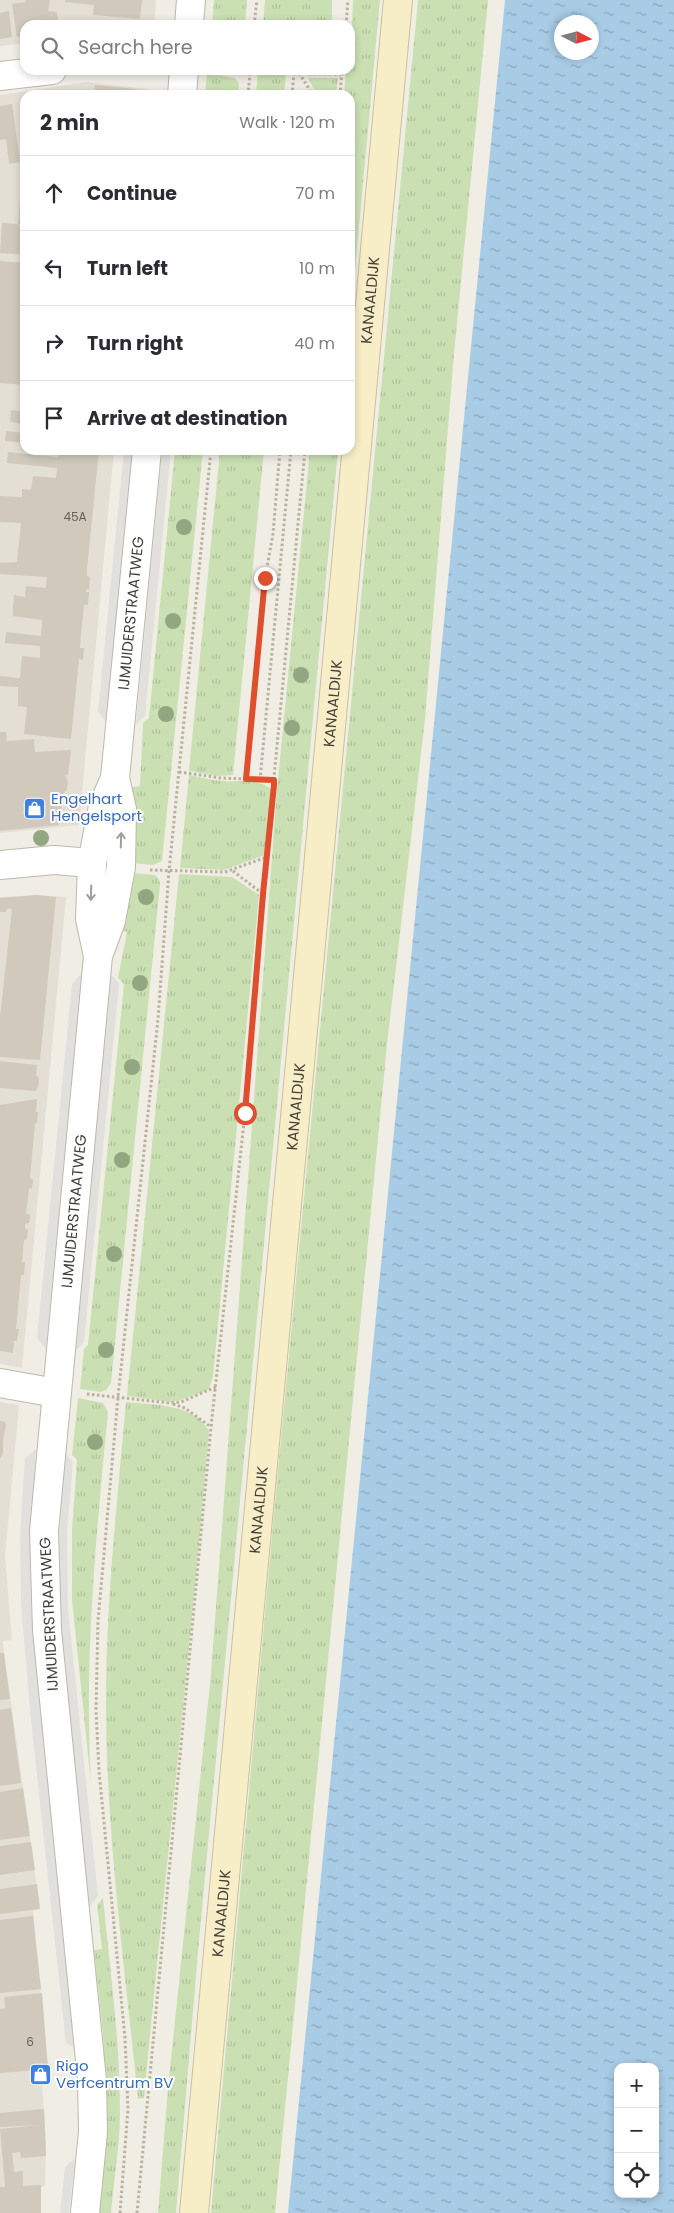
<!DOCTYPE html>
<meta charset="utf-8">
<style>
body{margin:0;font-family:Poppins,sans-serif;background:#f7f7f7;color:#2b2b33}
.controls{position:absolute;right:15px;bottom:15px;display:grid;overflow:hidden;border-radius:10px;box-shadow:0 2px 8px #0003}
.controls button{width:45px;height:45px;display:grid;place-items:center;padding:0;border:0;border-bottom:1px solid #e1e1e2;background:#fff;color:#2b2b33;font:25px sans-serif}
.compass{position:absolute;left:554px;top:15px;width:45px;height:45px;border-radius:50%;background:#fff;box-shadow:0 2px 8px #0003;rotate:96deg}
.stop{position:absolute;width:15px;height:15px;margin:-11px;border:4px solid #df4e2d;border-radius:50%;background:#fff}
.stop.end{background:#df4e2d;border-color:#fff;box-shadow:0 1px 5px #0008}
.list{margin:0;padding:0;list-style:none}
h2{display:flex;justify-content:space-between;align-items:center;height:65px;margin:0;padding:0 20px;font-size:21px}
h2 small{font-size:16px;font-weight:400;color:#7c7c81}
.list li{display:grid;grid-template-columns:32px 1fr auto;gap:15px;align-items:center;box-sizing:border-box;height:75px;padding:0 20px;border-top:1px solid #e1e1e2}
.list b{display:block;font-size:19px;white-space:nowrap}
.list em{font-size:16px;font-style:normal;color:#7c7c81}
.icon{flex:none;width:28px;height:28px;fill:none;stroke:currentColor;stroke-width:2;stroke-linecap:round;stroke-linejoin:round}
.map{position:relative;flex:none;width:674px;height:2213px;overflow:hidden}
.search{position:absolute;background:#fff;box-shadow:0 2px 8px #0003;left:20px;top:20px;width:335px;height:55px;display:flex;align-items:center;gap:12px;box-sizing:border-box;padding:0 18px;border-radius:15px;color:#7c7c81;font-size:19px}
.panel{position:absolute;background:#fff;box-shadow:0 2px 8px #0003;left:20px;top:90px;width:335px;height:365px;border-radius:15px}
.map>svg:first-child{display:block}
.residential{fill:#e4dfd4}
.grass{fill:url(#grass-tufts)}
.parking{fill:#e2e0dd}
.water{fill:url(#water-ripples);fill-rule:evenodd}
.building{fill:#d0c9bc}
.lines{fill:none;stroke-linecap:round;stroke-linejoin:round}
.minor-casing{stroke:#bdb8ac;stroke-width:30}
.tertiary-casing{stroke:#bdb8ac;stroke-width:30}
.secondary-casing{stroke:#cbc09a;stroke-width:30}
.path{stroke:#bab19c;stroke-width:3;stroke-dasharray:2.5 2.5;stroke-linecap:butt}
.minor{stroke:#fff;stroke-width:28}
.tertiary{stroke:#fff;stroke-width:28}
.secondary{stroke:#f7eec8;stroke-width:28}
.tree{fill:#92a681}
.oneway{stroke:#a09e9a}
.route{stroke:#df4e2d;stroke-width:6}
.labels{text-anchor:middle;stroke-width:4;stroke-linejoin:round;paint-order:stroke}
.number-label{font-size:12px;fill:#666158}
.street-label{font-size:15px;fill:#423e36;stroke:#fff}
.shop-label{font-size:15px;fill:#366cbe;stroke:#fff;text-anchor:start}
</style>
<div class="map">
<svg width="674" height="2213" viewBox="0 0 674 2213">
<defs>
<pattern id="grass-tufts" width="24" height="20" patternUnits="userSpaceOnUse" patternTransform="scale(1.25)"><rect width="24" height="20" fill="#cae0b3"/><path d="M3 7l-1-3M5 7V3M7 7l1-3M15 17l-1-3M17 17v-4M19 17l1-3" fill="none" stroke="#afc19b"/></pattern>
<pattern id="water-ripples" width="26" height="14" patternUnits="userSpaceOnUse" patternTransform="scale(1.25)"><rect width="26" height="14" fill="#a8cbe6"/><path d="M2 4q2-2 4 0t4 0M15 11q2-2 4 0t4 0" fill="none" stroke="#8aa6bb"/></pattern>
</defs>
<rect width="100%" height="100%" fill="#f0ede5"/>
<g class="residential">
<polygon points="0,0 156,0 154,25 25,25 25,43 0,46"/>
<polygon points="87,82 148,89 148,95 25,95 25,450 114,450 79,825 0,833 0,95"/>
<polygon points="37,895 66,897 22,1368 0,1364 0,897"/>
<polygon points="0,1402 19,1405 5,1557 12,1640 3,1641 4,1653 40,1909 33,1910 48,2069 41,2070 46,2141 45,2186 41,2187 41,2213 0,2213"/>
</g>
<g class="grass">
<polygon points="214,0 247,0 245,25 212,25"/>
<polygon points="265,0 332,0 332,25 263,25"/>
<polygon points="353,0 380,0 350,324 350,95 344,95 346,70 350,70"/>
<polygon points="418,0 488,0 453,365 425,719 387,1044 275,2213 211,2213 277,1481"/>
<polygon points="258,70 286,74 284,95 256,95"/>
<polygon points="207,73 235,78 239,83 238,95 205,95"/>
<polygon points="308,78 338,78 336,95 317,95"/>
<polygon points="175,450 203,450 162,861 153,865 132,863 132,787 140,786 143,723 149,718"/>
<polygon points="220,450 264,450 233,775 217,776 189,771"/>
<polygon points="310,450 338,450 198,1952 176,2213 158,2213 168,2088 211,1674 277,790"/>
<path d="M189,775C201,777 213,781 225,781C241,782 257,778 271,789L265,855L224,870L180,868Z"/>
<polygon points="132,873 155,875 159,879 160,884 111,1383 106,1390 101,1392 80,1389 84,1349 88,1345 124,984 118,978 127,932 120,930"/>
<polygon points="179,874 232,877 259,895 213,1377 209,1389 181,1400 171,1402 127,1396"/>
<path d="M78,1398L103,1403L108,1412C96,1536 84,1659 91,1784L72,1600V1530L77,1460L72,1455Z"/>
<path d="M126,1402C153,1405 194,1403 209,1431C190,1653 165,1875 144,2098L138,2099C125,1969 106,1834 106,1703C106,1603 117,1502 126,1402Z"/>
<path d="M103,1898C110,1969 120,2040 120,2111C120,2145 114,2179 111,2213H98L106,2093L103,2034L94,1950L102,1949L97,1905Z"/>
</g>
<g class="parking">
<polygon points="124,450 133,450 107,723 98,712"/>
<polygon points="162,450 171,450 145,716 136,724"/>
<polygon points="82,973 46,1349 37,1338 72,984"/>
<polygon points="111,975 119,983 119,986 84,1342 74,1353"/>
<polygon points="36,1449 30,1537 31,1603 75,2049 66,2042 63,2017 30,1710 21,1604 20,1537 25,1458"/>
<polygon points="65,1452 73,1462 67,1533 68,1609 98,1896 89,1908 59,1609 58,1555"/>
<polygon points="75,2158 69,2213 60,2213 65,2167"/>
</g>
<path class="water" d="M505,0H674V2213H288ZM562,22H592V52H562ZM618,2067H655V2194H618Z"/>
<g class="building">
<polygon points="25,0 50,0 48,11 57,12 59,25 25,25 25,36 17,37 12,4 26,2"/>
<polygon points="65,0 142,0 140,19 93,15 94,5 65,2"/>
<polygon points="9,11 12,37 0,39 0,13"/>
<polygon points="95,85 135,89 134,95 94,95"/>
<polygon points="12,104 20,162 9,164 6,139 0,140 0,106"/>
<polygon points="20,199 25,200 25,225 19,224 18,237 19,226 25,226 25,255 0,253 2,223 18,224"/>
<polygon points="0,261 25,263 25,385 0,383"/>
<polygon points="11,410 25,412 25,424 10,422"/>
<polygon points="6,431 25,433 25,443 5,441"/>
<polygon points="59,450 99,450 87,569 87,576 90,577 89,590 86,589 86,592 89,592 88,605 84,605 81,634 80,648 84,648 83,660 79,659 71,739 24,734 27,707 18,706 18,687 0,686 0,676 20,678 22,656 40,658 40,646 5,643 6,632 41,636 42,620 13,616 13,607 14,595 25,597 26,586 46,588 47,577 0,574 0,563 17,562 21,523 0,522 0,496 22,497 22,489 31,490 33,476 56,478 57,468 7,463 8,452 58,457"/>
<polygon points="0,732 6,732 7,741 34,739 35,752 71,750 68,775 65,775 68,782 67,790 64,792 63,796 59,825 0,831"/>
<polygon points="37,895 56,897 40,1060 0,1057 0,1017 12,909 7,908 6,912 0,912 0,898"/>
<polygon points="0,1061 37,1065 36,1076 38,1076 39,1083 37,1089 35,1091 0,1088"/>
<polygon points="37,1099 36,1112 38,1112 37,1124 35,1123 30,1178 33,1180 32,1188 29,1189 26,1213 30,1215 29,1223 25,1224 25,1228 28,1230 27,1239 24,1240 22,1262 25,1262 24,1275 21,1275 16,1329 19,1329 17,1341 14,1341 13,1353 0,1351 0,1105"/>
<polygon points="0,1421 5,1422 6,1426 3,1440 3,1454 0,1458"/>
<polygon points="0,1653 4,1653 10,1699 0,1700"/>
<polygon points="11,1708 21,1783 0,1786 0,1710"/>
<polygon points="23,1788 30,1836 0,1840 0,1792"/>
<polygon points="31,1842 35,1870 0,1875 0,1846"/>
<polygon points="37,1884 40,1909 0,1914 0,1889"/>
<polygon points="33,1916 41,1989 0,1993 0,1920"/>
<polygon points="42,1993 48,2069 0,2073 0,2009 5,2008 4,1997"/>
<polygon points="44,2109 46,2156 21,2158 20,2152 12,2153 14,2172 23,2171 23,2186 41,2185 41,2213 0,2213 0,2187 5,2187 0,2129 40,2125 0,2127 0,2113"/>
</g>
<g class="lines">
<defs>
<g id="minor">
<polyline points="0,76 52,70"/>
<polyline points="0,865 54,860 92,863"/>
<polyline points="0,1383 56,1393"/>
</g>
<g id="tertiary">
<polyline points="189,25 191,0"/>
<polyline points="182,95 184,70"/>
<path id="s1" d="M98,956L90,919L92,863L103,806L115,778L147,450"/>
<path id="s2" d="M85,2213L93,2132L92,2080L47,1630L44,1531L98,956L111,921L121,867L122,809L115,778"/>
</g>
<g id="secondary">
<path id="s3" d="M194,2213L398,0"/>
</g>
</defs>
<use href="#minor" class="minor-casing"/>
<use href="#tertiary" class="tertiary-casing"/>
<use href="#secondary" class="secondary-casing"/>
<g class="path">
<polyline points="254,25 257,0"/>
<polyline points="346,25 348,0"/>
<polyline points="225,70 250,73 248,95"/>
<polyline points="284,70 310,74 342,74"/>
<polyline points="299,73 313,95"/>
<polyline points="292,95 294,72"/>
<polyline points="340,95 342,70"/>
<polyline points="179,772 221,778 274,780"/>
<polyline points="246,779 265,578 273,534 280,450"/>
<polyline points="260,780 291,450"/>
<polyline points="150,870 225,872 267,857"/>
<polyline points="233,871 263,894"/>
<polyline points="87,1394 170,1403 181,1402 216,1387"/>
<polyline points="173,1404 185,1408 211,1427"/>
<polyline points="120,2213 128,2109 125,2038 99,1771 96,1710 98,1621 118,1397 158,1019 169,871 211,450"/>
<polyline points="137,2213 211,1427 245,1113 263,894 305,450"/>
</g>
<use href="#minor" class="minor"/>
<use href="#tertiary" class="tertiary"/>
<use href="#secondary" class="secondary"/>
</g>
<g class="tree">
<circle cx="184" cy="527" r="8"/>
<circle cx="173" cy="621" r="8"/>
<circle cx="301" cy="675" r="8"/>
<circle cx="166" cy="714" r="8"/>
<circle cx="292" cy="728" r="8"/>
<circle cx="41" cy="838" r="8"/>
<circle cx="146" cy="897" r="8"/>
<circle cx="140" cy="983" r="8"/>
<circle cx="132" cy="1067" r="8"/>
<circle cx="122" cy="1160" r="8"/>
<circle cx="114" cy="1254" r="8"/>
<circle cx="106" cy="1350" r="8"/>
<circle cx="95" cy="1442" r="8"/>
</g>
<defs><path id="oneway-shaft" d="M-6 0H5M1.5-3L5.5 0L1.5 3" fill="none" stroke-width="1.6" stroke-linecap="round" stroke-linejoin="round" transform="scale(1.25)"/></defs>
<g class="oneway">
<use href="#oneway-shaft" transform="translate(121 840) rotate(-88)"/>
<use href="#oneway-shaft" transform="translate(91 893) rotate(92)"/>
</g>
<g class="lines">
<polyline class="route" points="245,1113 263,894 274,785 274,780 246,779 265,578"/>
</g>
<defs>
<symbol id="shop-square" viewBox="-11 -11 22 22"><rect x="-9" y="-9" width="18" height="18" rx="4" fill="#3f7fe0" stroke="#fff"/><path d="M-5-2.5h2.3a2.7 3.5 0 0 1 5.4 0H5L5.5 6h-11ZM-1.5-2.5h3a1.5 2.3 0 0 0-3 0Z" fill="#fff"/></symbol>
</defs>
<g fill-rule="evenodd">
<use href="#shop-square" x="22" y="796" width="25" height="25"/>
<use href="#shop-square" x="28" y="2062" width="25" height="25"/>
</g>
<g class="labels">
<g class="number-label">
<text x="75" y="521">45A</text>
<text x="30" y="2046">6</text>
</g>
<g class="street-label">
<text dy="5" stroke="none"><textPath href="#s3" startOffset="1921">KANAALDIJK</textPath></text>
<text dy="5" stroke="none"><textPath href="#s1" startOffset="348">IJMUIDERSTRAATWEG</textPath></text>
<text dy="5" stroke="none"><textPath href="#s3" startOffset="1516">KANAALDIJK</textPath></text>
<text dy="5" stroke="none"><textPath href="#s3" startOffset="1111">KANAALDIJK</textPath></text>
<text dy="5" stroke="none"><textPath href="#s2" startOffset="1006">IJMUIDERSTRAATWEG</textPath></text>
<text dy="5" stroke="none"><textPath href="#s3" startOffset="706">KANAALDIJK</textPath></text>
<text transform="translate(49 1614) rotate(-93)" y="5">IJMUIDERSTRAATWEG</text>
<text dy="5" stroke="none"><textPath href="#s3" startOffset="301">KANAALDIJK</textPath></text>
</g>
<g class="shop-label">
<text x="51" y="804">Engelhart<tspan x="51" dy="17">Hengelsport</tspan></text>
<text x="56" y="2071">Rigo<tspan x="56" dy="17">Verfcentrum BV</tspan></text>
</g>
</g>
</svg>
<div class="controls">
<button>+</button>
<button>−</button>
<button><svg class="icon" aria-label="locate" viewBox="0 0 24 24"><circle cx="12" cy="12" r="6"/><path d="M12 2v4M12 18v4M2 12h4M18 12h4"/></svg></button>
</div>
<svg class="compass" viewBox="-18 -18 36 36"><path d="M0-13l5 13h-10z" fill="#e53935"/><path d="M0 13l5-13h-10z" fill="#7c7c81"/></svg>
<div class="stop" style="left:245px;top:1113px"></div>
<div class="stop end" style="left:265px;top:578px"></div>
<div class="search"><svg class="icon" aria-label="search" viewBox="0 0 24 24"><circle cx="10" cy="10" r="6"/><path d="M15 15l6 6"/></svg>Search here</div>
<section class="panel">
<h2>2 min<small>Walk · 120 m</small></h2>
<ul class="list">
<li><svg class="icon" aria-label="ahead" viewBox="0 0 24 24"><path d="M12 20V5M6 11l6-6 6 6"/></svg><div><b>Continue</b></div><em>70 m</em></li>
<li><svg class="icon" aria-label="left" viewBox="0 0 24 24"><path d="M17 20v-9H6M10 6l-5 5 5 5"/></svg><div><b>Turn left</b></div><em>10 m</em></li>
<li><svg class="icon" aria-label="right" viewBox="0 0 24 24"><path d="M7 20v-9h11M14 6l5 5-5 5"/></svg><div><b>Turn right</b></div><em>40 m</em></li>
<li><svg class="icon" aria-label="arrive" viewBox="0 0 24 24"><path d="M6 21V4h12l-3 4 3 4H6"/></svg><div><b>Arrive at destination</b></div></li>
</ul>
</section>
</div>
